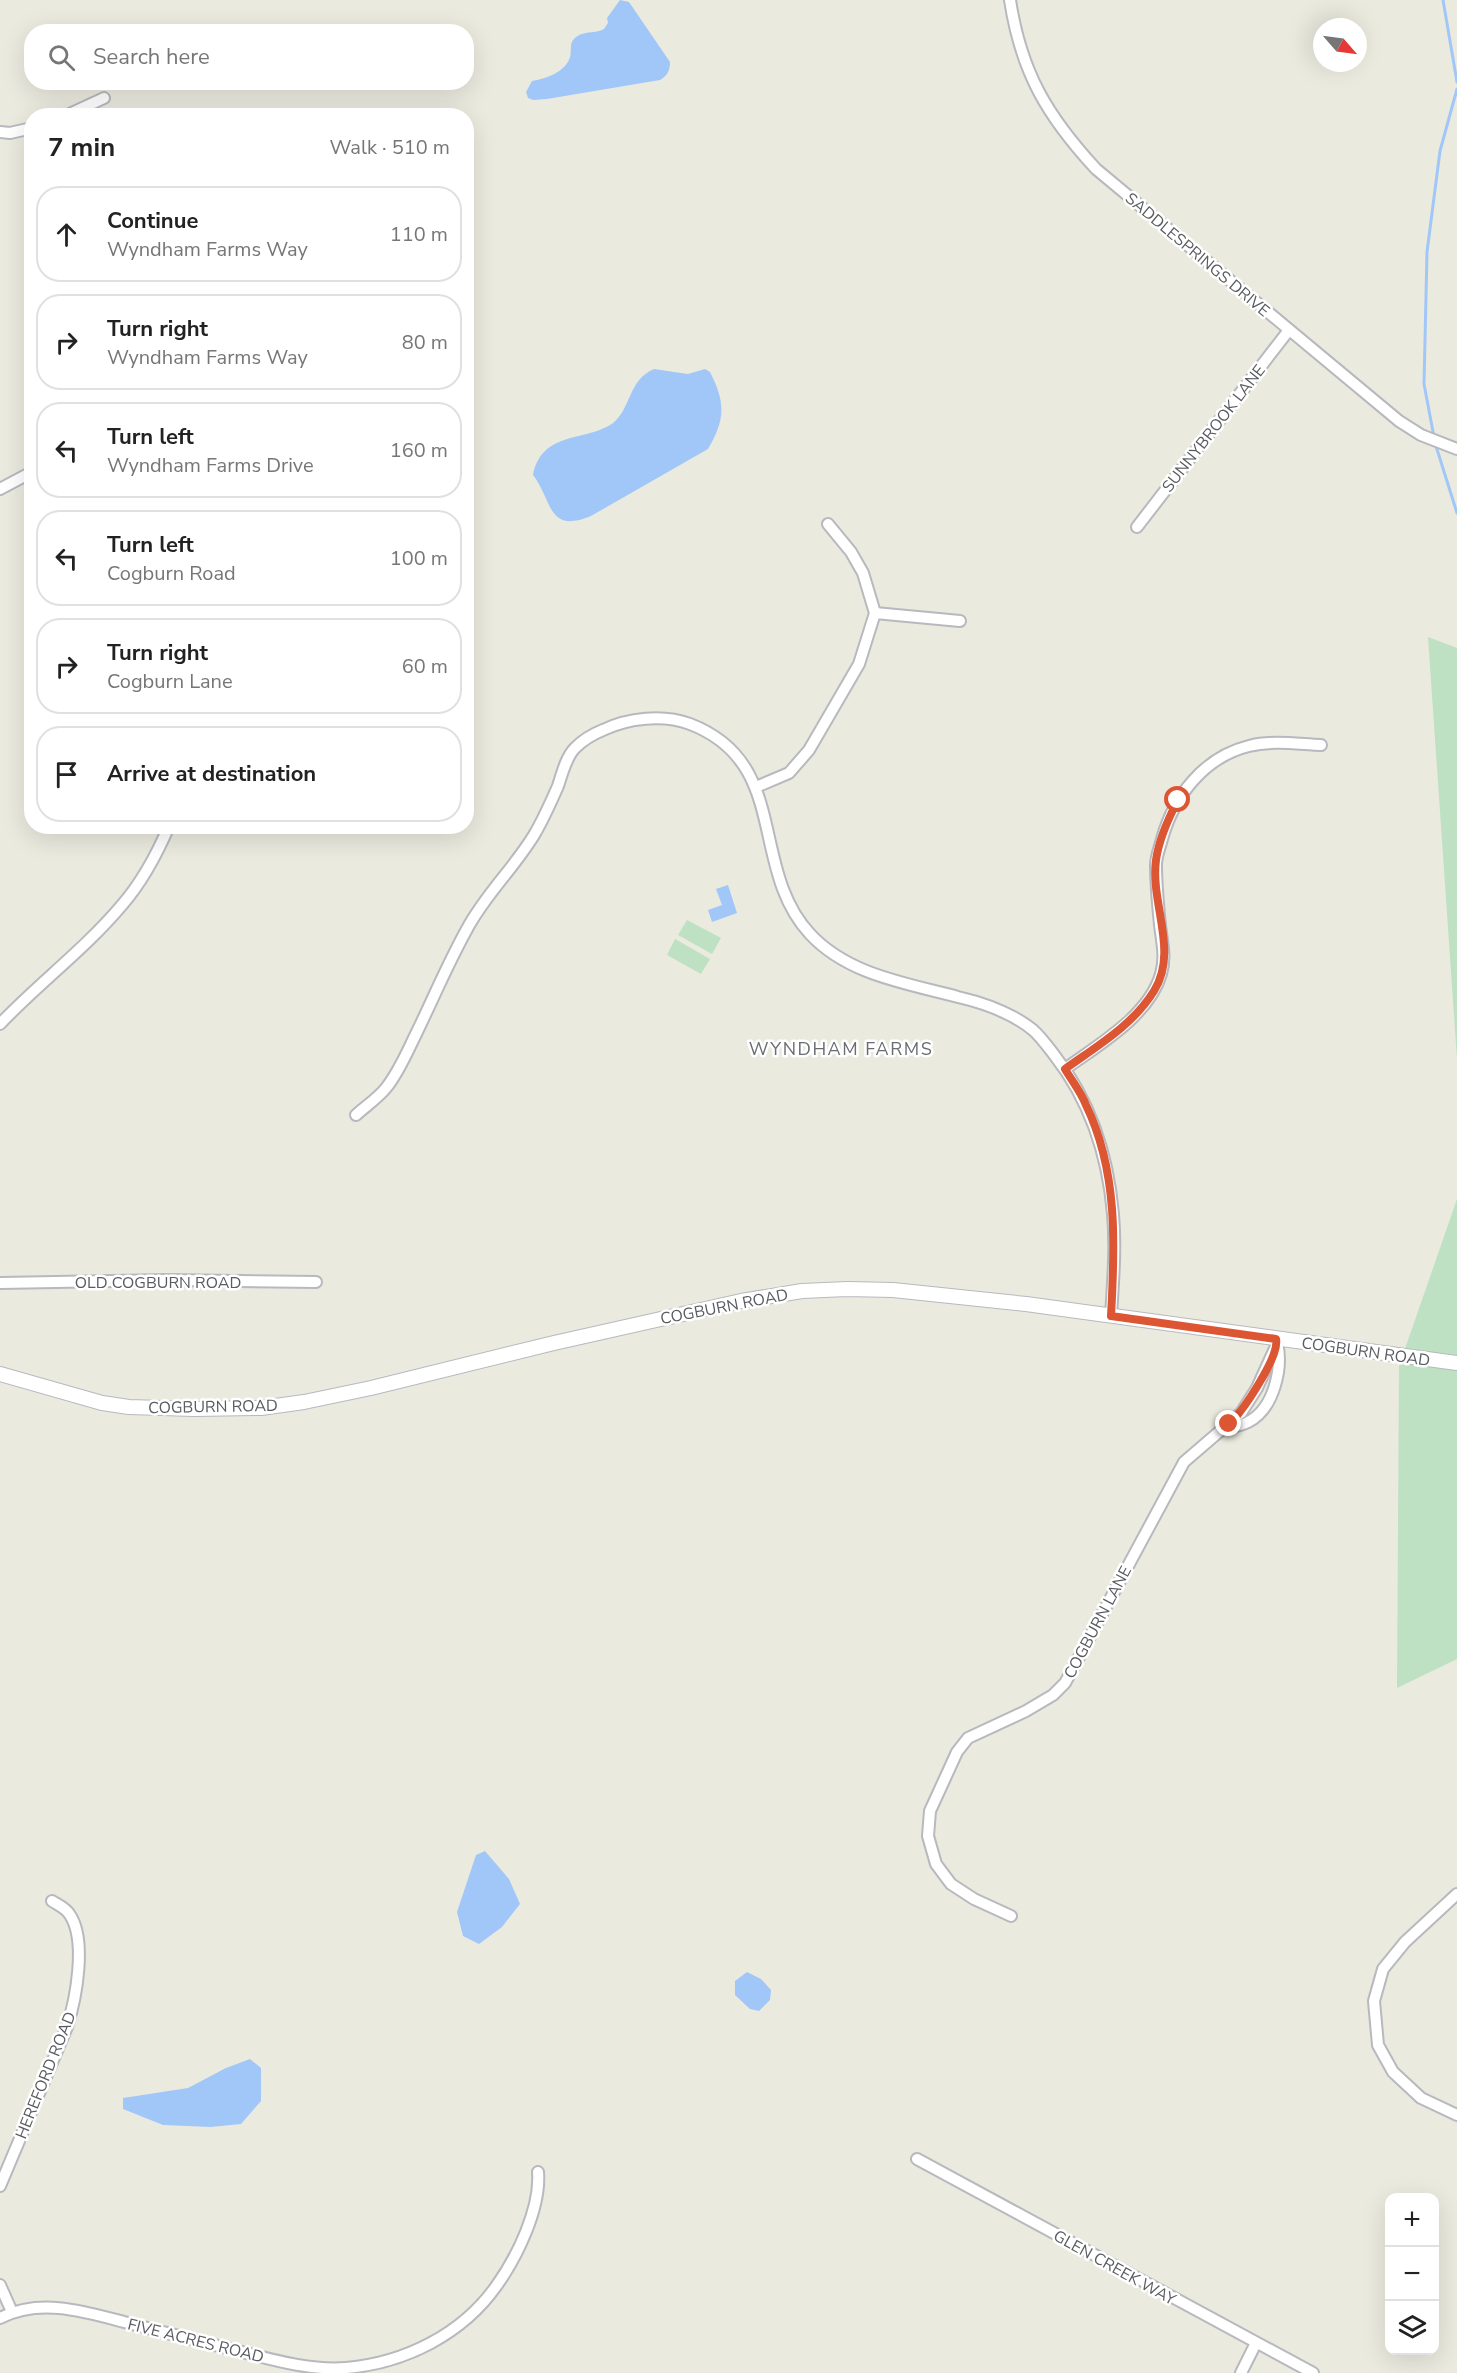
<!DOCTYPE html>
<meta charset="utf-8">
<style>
body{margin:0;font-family:"Nunito Sans",sans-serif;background:#f6f6f6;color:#222}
.controls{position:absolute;right:18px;bottom:18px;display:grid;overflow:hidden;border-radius:12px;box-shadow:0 6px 24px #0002}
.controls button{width:54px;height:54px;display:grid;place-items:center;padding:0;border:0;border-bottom:2px solid #e0e0e0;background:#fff;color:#222;font:30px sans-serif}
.compass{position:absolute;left:1313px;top:18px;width:54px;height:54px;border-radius:50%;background:#fff;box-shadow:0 6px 24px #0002;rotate:118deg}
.stop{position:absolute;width:18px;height:18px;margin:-14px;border:4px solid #dd5633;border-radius:50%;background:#fff}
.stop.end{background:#dd5633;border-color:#fff;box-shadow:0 2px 6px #0008}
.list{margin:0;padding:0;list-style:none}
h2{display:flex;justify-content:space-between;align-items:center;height:78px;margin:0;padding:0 24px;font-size:26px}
h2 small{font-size:20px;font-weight:400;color:#767676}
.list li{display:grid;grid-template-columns:39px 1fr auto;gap:18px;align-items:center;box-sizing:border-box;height:96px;margin:0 12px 12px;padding:0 12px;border:2px solid #e0e0e0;border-radius:24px}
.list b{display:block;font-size:22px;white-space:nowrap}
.list p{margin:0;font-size:20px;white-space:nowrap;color:#767676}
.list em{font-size:20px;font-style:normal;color:#767676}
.icon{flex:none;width:33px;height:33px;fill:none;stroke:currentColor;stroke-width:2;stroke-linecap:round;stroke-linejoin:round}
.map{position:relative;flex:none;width:1457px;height:2373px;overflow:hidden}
.search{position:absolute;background:#fff;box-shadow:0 6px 24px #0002;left:24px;top:24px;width:450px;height:66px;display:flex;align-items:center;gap:15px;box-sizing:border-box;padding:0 21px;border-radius:24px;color:#767676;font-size:22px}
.panel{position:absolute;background:#fff;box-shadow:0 6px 24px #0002;left:24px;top:108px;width:450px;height:726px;border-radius:24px}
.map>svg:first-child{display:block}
.green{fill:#bde1c2}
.water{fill:#a1c7f9}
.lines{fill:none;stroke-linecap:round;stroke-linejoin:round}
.stream{stroke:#a1c7f9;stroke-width:3}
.minor-casing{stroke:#b7b9be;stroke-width:14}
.tertiary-casing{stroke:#b7b9be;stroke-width:16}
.minor{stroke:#fff;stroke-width:10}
.tertiary{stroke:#fff;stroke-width:14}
.route{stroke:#dd5633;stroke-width:8}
.labels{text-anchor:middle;stroke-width:5;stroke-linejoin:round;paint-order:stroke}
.street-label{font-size:16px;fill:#585b60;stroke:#fff}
.neighbourhood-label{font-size:18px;letter-spacing:1.5px;fill:#696c72;stroke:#fff}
</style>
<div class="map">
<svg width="1457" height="2373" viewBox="0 0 1457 2373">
<rect width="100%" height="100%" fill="#ebeadf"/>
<g class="green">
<polygon points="1428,637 1457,648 1457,1059"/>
<polygon points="687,920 721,938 712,954 678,935"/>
<polygon points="675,939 710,959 701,974 667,955"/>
<polygon points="1457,1199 1457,1659 1397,1688 1399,1366"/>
</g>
<g class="water">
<path d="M620,0L629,2L670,62C670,71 667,76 660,80L547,99L533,100L528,98L526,92L532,81C545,79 566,72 570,57C572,51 569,44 574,39C582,30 596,34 604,29L608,23L607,18Z"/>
<path d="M654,369L688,374L705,369L710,372C726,403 725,420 708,449L591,516C547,534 553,501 533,475C542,430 587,442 613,423C631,409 628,380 654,369Z"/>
<polygon points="728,885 737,913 712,922 708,910 722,905 716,889"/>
<polygon points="485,1851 509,1879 520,1904 502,1927 479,1944 463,1936 457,1912 476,1855"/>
<polygon points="747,1972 761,1979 771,1990 770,2000 759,2011 750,2009 735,1995 735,1981"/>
<polygon points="250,2059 261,2068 261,2101 241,2124 211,2127 163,2125 123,2109 123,2098 188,2088 226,2068"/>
</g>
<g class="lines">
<g class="stream">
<polyline points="1443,0 1457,82"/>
<polyline points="1434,437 1424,384 1427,252 1440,151 1457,89"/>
<polyline points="1435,443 1457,513"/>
</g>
<defs>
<g id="minor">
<path d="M1010,0C1021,72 1047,116 1096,169L1399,421L1421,435L1457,449"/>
<polyline points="65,116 104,98"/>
<polyline points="0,132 10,133 32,128"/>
<polyline points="0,489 32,472"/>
<polyline points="1137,527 1289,330"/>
<polyline points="875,613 960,621"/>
<polyline points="756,787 789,773 809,750 859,664 875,613 863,573 851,552 828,524"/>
<path d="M0,1024C39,983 85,949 122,905C142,882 157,854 169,826"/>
<path d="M1065,1069C1098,1045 1149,1016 1161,974C1166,957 1162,942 1160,925C1158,905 1156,885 1156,865C1156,856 1160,847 1162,839C1174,796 1204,757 1249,746C1272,740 1297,744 1321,745"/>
<path d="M356,1115C366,1106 378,1098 386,1088C399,1072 407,1052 416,1034C433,999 448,963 467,929C485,895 514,868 534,835C543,820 551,802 558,786C562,774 566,757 575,748C582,741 593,734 603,730C628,718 663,714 690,724C791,763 748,867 810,934C848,975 906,983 958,997C984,1003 1012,1013 1033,1030C1041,1037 1048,1047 1055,1056C1091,1102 1108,1156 1113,1214C1116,1248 1113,1282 1111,1316"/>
<polyline points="0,1283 167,1280 316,1282"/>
<path d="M1226,1429C1233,1426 1241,1426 1248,1422C1274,1409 1283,1368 1277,1343"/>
<polyline points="1457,1894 1405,1942 1383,1969 1374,2001 1378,2045 1393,2072 1421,2098 1457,2115"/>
<polyline points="1011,1916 974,1899 951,1884 936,1864 928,1836 930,1811 957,1752 968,1738 1026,1711 1053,1695 1065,1683 1184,1462 1241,1413 1257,1388 1277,1344"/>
<polyline points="917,2159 1313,2373"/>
<path d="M0,2186L67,2027C76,1999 87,1941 70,1915C66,1908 58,1905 52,1901"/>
<polyline points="0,2285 12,2312"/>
<path d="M0,2318C40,2298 83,2311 124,2322C159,2331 194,2340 230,2349C267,2358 307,2371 346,2368C405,2363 463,2334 497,2285C517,2257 541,2208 538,2172"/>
<polyline points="1241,2373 1256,2343"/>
</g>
<polyline id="tertiary" points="0,1374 102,1403 129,1407 194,1409 261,1408 304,1402 371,1388 554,1343 741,1301 802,1291 847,1289 893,1290 1026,1304 1457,1363"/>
</defs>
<use href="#minor" class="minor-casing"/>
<use href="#tertiary" class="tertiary-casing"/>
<use href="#minor" class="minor"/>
<use href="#tertiary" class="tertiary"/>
</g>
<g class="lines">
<path class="route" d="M1178,800C1168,819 1159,839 1156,860C1150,903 1179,951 1154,991C1133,1025 1097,1046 1065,1069C1072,1081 1081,1092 1086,1105C1118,1171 1115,1245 1111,1316L1276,1339C1280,1356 1243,1411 1229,1424"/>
</g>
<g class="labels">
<g class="street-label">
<text transform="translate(1198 254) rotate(40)" y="6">SADDLESPRINGS DRIVE</text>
<text transform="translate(1213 428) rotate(-52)" y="6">SUNNYBROOK LANE</text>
<text x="158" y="1288">OLD COGBURN ROAD</text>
<text transform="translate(724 1306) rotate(-11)" y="6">COGBURN ROAD</text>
<text transform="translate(1366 1351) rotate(8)" y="6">COGBURN ROAD</text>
<text transform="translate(213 1406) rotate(-1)" y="6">COGBURN ROAD</text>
<text transform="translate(1097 1622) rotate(-62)" y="6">COGBURN LANE</text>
<text transform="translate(45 2075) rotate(-68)" y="6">HEREFORD ROAD</text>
<text transform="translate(1115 2267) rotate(29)" y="6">GLEN CREEK WAY</text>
<text transform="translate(196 2340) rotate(14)" y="6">FIVE ACRES ROAD</text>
</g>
<g class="neighbourhood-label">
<text x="841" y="1055">WYNDHAM FARMS</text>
</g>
</g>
</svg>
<div class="controls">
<button>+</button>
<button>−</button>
<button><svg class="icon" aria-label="layers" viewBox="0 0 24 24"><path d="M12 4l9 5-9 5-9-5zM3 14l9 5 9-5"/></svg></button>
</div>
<svg class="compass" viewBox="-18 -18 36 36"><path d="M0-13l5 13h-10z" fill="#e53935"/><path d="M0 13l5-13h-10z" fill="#767676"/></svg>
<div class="stop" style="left:1178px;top:800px"></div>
<div class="stop end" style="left:1229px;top:1424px"></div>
<div class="search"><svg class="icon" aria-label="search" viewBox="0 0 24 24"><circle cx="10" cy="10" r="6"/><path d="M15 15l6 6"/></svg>Search here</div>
<section class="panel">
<h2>7 min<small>Walk · 510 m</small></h2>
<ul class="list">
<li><svg class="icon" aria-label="ahead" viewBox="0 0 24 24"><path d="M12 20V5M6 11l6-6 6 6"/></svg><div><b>Continue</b><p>Wyndham Farms Way</p></div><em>110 m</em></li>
<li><svg class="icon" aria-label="right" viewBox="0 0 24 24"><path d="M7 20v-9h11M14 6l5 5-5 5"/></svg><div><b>Turn right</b><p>Wyndham Farms Way</p></div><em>80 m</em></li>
<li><svg class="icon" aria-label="left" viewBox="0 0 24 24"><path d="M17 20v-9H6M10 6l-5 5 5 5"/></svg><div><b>Turn left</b><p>Wyndham Farms Drive</p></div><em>160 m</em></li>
<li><svg class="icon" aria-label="left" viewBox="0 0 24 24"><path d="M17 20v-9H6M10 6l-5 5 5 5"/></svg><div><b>Turn left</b><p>Cogburn Road</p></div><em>100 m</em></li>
<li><svg class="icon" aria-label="right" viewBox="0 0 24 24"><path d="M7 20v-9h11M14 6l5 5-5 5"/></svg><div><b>Turn right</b><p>Cogburn Lane</p></div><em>60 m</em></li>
<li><svg class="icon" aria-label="arrive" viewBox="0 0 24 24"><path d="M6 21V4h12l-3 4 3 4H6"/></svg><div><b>Arrive at destination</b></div></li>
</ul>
</section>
</div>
